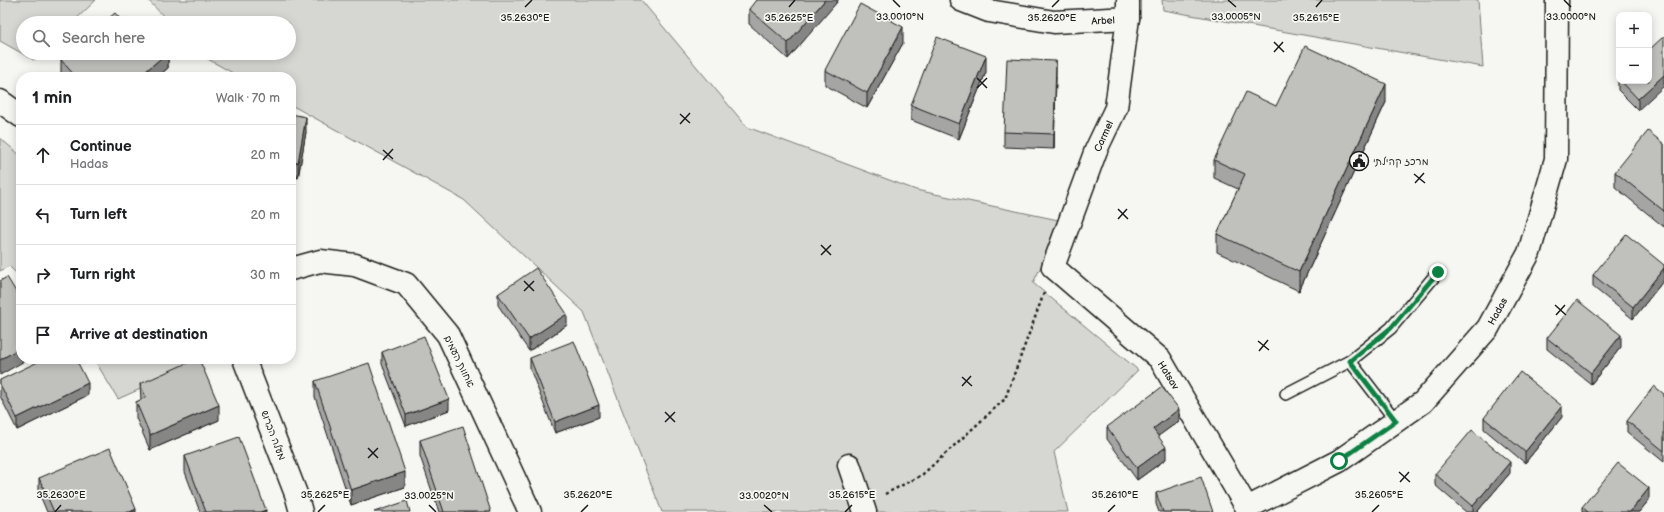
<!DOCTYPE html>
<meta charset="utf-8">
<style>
body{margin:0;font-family:"Balsamiq Sans","Playpen Sans Hebrew",sans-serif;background:#f2f2f2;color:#202124}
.controls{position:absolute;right:12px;top:12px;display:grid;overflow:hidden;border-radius:8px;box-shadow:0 2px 10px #0003}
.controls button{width:36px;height:36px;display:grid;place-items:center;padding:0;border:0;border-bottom:1px solid #e0e0e0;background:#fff;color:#202124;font:20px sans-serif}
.stop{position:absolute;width:12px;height:12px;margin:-9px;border:3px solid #0b8043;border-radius:50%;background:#fff}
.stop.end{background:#0b8043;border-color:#fff;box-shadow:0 1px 4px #0008}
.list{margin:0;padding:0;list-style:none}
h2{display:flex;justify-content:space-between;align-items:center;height:52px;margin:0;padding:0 16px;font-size:17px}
h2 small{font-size:13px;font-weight:400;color:#757577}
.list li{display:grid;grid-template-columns:26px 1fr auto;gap:12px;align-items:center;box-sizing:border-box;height:60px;padding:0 16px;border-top:1px solid #e0e0e0}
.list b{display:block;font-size:15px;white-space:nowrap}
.list p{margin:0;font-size:13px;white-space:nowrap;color:#757577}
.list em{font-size:13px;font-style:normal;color:#757577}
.icon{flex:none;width:22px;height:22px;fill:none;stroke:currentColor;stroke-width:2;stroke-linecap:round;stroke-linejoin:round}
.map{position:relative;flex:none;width:1664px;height:512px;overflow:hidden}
.search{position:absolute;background:#fff;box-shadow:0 2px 10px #0003;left:16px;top:16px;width:280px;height:44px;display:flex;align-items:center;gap:10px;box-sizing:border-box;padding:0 14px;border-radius:22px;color:#757577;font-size:15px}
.panel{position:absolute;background:#fff;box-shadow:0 2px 10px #0003;left:16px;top:72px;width:280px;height:292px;border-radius:16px}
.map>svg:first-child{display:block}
.green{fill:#d6d6d2;stroke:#797977}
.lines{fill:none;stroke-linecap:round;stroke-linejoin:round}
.service-casing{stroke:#1c1c1c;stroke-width:14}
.minor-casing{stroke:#1c1c1c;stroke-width:25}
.tertiary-casing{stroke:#1c1c1c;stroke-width:25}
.path{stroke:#1c1c1c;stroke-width:2.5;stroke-dasharray:3 3;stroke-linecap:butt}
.service{stroke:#f6f6f2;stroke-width:11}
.minor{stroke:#f6f6f2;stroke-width:22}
.tertiary{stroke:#f6f6f2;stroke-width:22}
.wall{fill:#a5a5a3;stroke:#1c1c1c}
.shaded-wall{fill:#868684;stroke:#1c1c1c}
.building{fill:#c0c0bd;stroke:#1c1c1c}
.route{stroke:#0b8043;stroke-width:5}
.ticks{fill:none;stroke:#1c1c1c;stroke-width:1.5}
.labels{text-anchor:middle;stroke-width:3.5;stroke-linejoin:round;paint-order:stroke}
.street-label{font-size:10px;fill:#1c1c1c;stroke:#f6f6f2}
.poi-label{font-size:10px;fill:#1c1c1c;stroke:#f6f6f2;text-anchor:start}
.ticks-label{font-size:10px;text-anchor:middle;fill:#1c1c1c;stroke:#f6f6f2;stroke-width:3.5;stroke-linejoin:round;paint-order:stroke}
</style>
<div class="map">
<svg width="1664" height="512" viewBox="0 0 1664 512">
<rect width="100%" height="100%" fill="#f6f6f2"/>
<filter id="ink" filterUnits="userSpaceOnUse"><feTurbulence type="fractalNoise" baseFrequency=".025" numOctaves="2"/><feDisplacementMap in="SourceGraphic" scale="8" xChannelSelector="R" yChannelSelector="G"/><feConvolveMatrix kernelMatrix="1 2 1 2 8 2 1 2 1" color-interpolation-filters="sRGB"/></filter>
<g filter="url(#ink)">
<g class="green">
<polygon points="0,0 96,0 72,23 23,23 23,53 41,53 34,60 0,41"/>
<polygon points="148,0 641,0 747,127 916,190 1063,221 1033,283 1138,370 1054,452 1068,512 662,512 584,312 464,200 291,105 291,77 240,77 204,57 200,53 289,53 289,23 170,23"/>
<polygon points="1162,0 1478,0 1483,67 1163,10"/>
<polygon points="0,138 21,156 21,278 9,266 0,271"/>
<polygon points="94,359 207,359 118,399"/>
</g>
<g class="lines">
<defs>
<g id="service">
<polyline points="1350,361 1396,421"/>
<polyline points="1286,394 1350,361 1391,328 1438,272"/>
</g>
<g id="minor">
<polyline points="1128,18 1116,108 1096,150 1053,267 1160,359 1247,508 1248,512"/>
<polyline points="0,101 21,116"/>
<polyline points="291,269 320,261 355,265 406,284 448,335 530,512"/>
<polyline points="244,359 296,494 301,512"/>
<polyline points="849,465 865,512"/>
<polyline points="1247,508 1339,461 1423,402 1488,328 1529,253 1556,159 1557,0"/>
</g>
<polyline id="tertiary" points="961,0 989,11 1054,22 1128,18 1128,0"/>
</defs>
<use href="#service" class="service-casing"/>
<use href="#minor" class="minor-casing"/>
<use href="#tertiary" class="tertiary-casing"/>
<polyline class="path" points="885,494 922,475 1005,399 1044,293"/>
<use href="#service" class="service"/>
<use href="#minor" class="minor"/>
<use href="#tertiary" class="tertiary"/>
</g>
<g class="wall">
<polygon points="838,0 788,59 749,24 749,9"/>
<polygon points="903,43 867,108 825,85 825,70"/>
<polygon points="168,53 168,68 157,77 63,77 61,75 61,60"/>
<polygon points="986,72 959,139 911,120 911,105"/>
<polygon points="1056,77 1054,149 1004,147 1004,132"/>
<polygon points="1619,77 1619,81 1649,81 1638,110 1618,90 1618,78"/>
<polygon points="1386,102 1299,291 1217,252 1217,234 1238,189 1214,178 1214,160 1276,106"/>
<polygon points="291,114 306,132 298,178 291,177"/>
<polygon points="1664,144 1664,227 1615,187 1615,172"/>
<polygon points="1664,265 1664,280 1633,319 1593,287 1593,275"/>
<polygon points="498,294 567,325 529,351 498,305"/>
<polygon points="1547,338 1621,347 1591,384 1547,349"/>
<polygon points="382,352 449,410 406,426 382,364"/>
<polygon points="530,358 599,417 555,433 530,369"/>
<polygon points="0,380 88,395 17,430 0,396"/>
<polygon points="315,381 405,487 351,505 315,397"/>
<polygon points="140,384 219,420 150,450 136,418 136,402 141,400"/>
<polygon points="1664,394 1664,462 1627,432 1627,421"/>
<polygon points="1562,417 1525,463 1484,429 1484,418"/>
<polygon points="1179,421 1158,436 1166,459 1137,480 1107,439 1107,427"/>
<polygon points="420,440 491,512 439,512 420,456"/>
<polygon points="185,456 266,512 200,512 185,472"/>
<polygon points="1510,473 1477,512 1466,512 1435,485 1435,474"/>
<polygon points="39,478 136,512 47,512 39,493"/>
<polygon points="1156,493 1213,512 1159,512 1156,504"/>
<polygon points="1649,500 1639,512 1582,512 1582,507"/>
</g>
<g class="shaded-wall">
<polygon points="825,0 838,0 838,1 788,59 788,43"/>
<polygon points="903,27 903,43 867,108 867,93"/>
<polygon points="167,53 168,53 168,68 157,77 139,77"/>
<polygon points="986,56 986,72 959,139 959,124"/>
<polygon points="1056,61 1056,77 1054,149 1054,134"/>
<polygon points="1664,75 1664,86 1638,110 1638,99"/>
<polygon points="1386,84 1386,102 1299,291 1299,272"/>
<polygon points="306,117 306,132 298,178 298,163"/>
<polygon points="1664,268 1664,280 1633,319 1633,307"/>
<polygon points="567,314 567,325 529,351 529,339"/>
<polygon points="1621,335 1621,347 1591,384 1591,373"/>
<polygon points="21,347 21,359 28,359 0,375 0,360"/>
<polygon points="88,383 88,395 17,430 17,418"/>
<polygon points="449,399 449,410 406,426 406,415"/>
<polygon points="219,405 219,420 150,450 150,435"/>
<polygon points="599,405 599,417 555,433 555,422"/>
<polygon points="1562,406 1562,417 1525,463 1525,452"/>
<polygon points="1179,409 1179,421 1153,440 1153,429"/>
<polygon points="1166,447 1166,459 1137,480 1137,468"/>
<polygon points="1510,462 1510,473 1477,512 1473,512 1473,506"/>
<polygon points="405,472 405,487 351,505 351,490"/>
<polygon points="1649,488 1649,500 1639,512 1630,512"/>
<polygon points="136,509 136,512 130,512"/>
<polygon points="266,510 266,512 260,512"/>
</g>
<g class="building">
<polygon points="756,0 825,0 788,43 749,9"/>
<polygon points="860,4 903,27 867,93 825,70"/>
<polygon points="115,13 124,23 103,23"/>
<polygon points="1664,36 1664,75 1638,99 1621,81 1649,81 1649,50"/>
<polygon points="937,37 986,56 959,124 911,105"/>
<polygon points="1305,46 1386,84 1299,272 1217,234 1245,174 1214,160 1246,92 1276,106"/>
<polygon points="69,53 167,53 139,77 76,77 61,60"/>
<polygon points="1007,59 1056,61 1054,134 1004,132"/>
<polygon points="291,114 306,117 298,163 291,161"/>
<polygon points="1648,131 1664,144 1664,211 1615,172"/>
<polygon points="1626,234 1664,265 1664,268 1633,307 1593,275"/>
<polygon points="536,268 567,314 529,339 498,294"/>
<polygon points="7,277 21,300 21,347 0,360 0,281"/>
<polygon points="1577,300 1621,335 1591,373 1547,338"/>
<polygon points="424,336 449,399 406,415 382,352"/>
<polygon points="574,341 599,405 555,422 530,358"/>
<polygon points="44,359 76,359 88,383 17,418 0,384 0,380"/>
<polygon points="196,359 199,359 219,405 150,435 136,402 146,397 140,384"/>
<polygon points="369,363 405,472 351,490 315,381"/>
<polygon points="1520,372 1562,406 1525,452 1484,418"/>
<polygon points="1654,386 1664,394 1664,451 1627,421"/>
<polygon points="1162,387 1179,409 1153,429 1166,447 1137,468 1107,427"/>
<polygon points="463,426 491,512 444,512 420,440"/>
<polygon points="1472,430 1510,462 1473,506 1435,474"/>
<polygon points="239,437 266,510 260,512 206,512 185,456"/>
<polygon points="110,448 136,509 130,512 54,512 39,478"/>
<polygon points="1618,463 1649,488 1630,512 1588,512 1582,507"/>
<polygon points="1201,477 1213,512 1163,512 1156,493"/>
<polygon points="407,501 410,512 374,512"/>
</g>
</g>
<g class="lines" filter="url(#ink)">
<polyline class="route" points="1339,461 1396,421 1350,361 1391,328 1438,272"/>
</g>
<path class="ticks" d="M893,0L900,7M1228,0L1236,7M1564,0L1571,7M525,7L532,0M789,7L795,0M1052,7L1059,0M1316,7L1322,0M1274,42L1284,52M1274,52L1283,42M977,78L987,88M977,88L987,78M680,114L690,123M680,124L690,113M383,150L393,159M383,160L393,149M1414,174L1425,183M1415,183L1424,173M1118,209L1128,219M1118,219L1127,209M821,245L831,255M821,255L831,245M524,281L534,291M524,291L534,281M1555,305L1566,315M1556,315L1565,305M1258,341L1269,350M1259,351L1268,340M962,377L972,386M962,386L971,376M665,412L675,422M665,422L675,412M368,448L378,458M368,458L378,448M1399,472L1410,482M1400,482L1409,472M429,505L436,512M764,505L772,512M55,512L61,505M318,512L325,505M581,512L588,505M845,512L852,505M1108,512L1115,505M1372,512L1379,505"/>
<defs>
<symbol id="civic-ring" viewBox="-11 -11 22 22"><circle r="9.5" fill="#f6f6f2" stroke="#1c1c1c" stroke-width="1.5"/><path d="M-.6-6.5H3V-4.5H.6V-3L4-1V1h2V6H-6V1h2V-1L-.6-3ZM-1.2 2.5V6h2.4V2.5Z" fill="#1c1c1c"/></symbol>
</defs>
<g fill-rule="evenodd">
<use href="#civic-ring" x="1348" y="150" width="22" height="22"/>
</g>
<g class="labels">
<g class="street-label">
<text transform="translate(1103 20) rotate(-3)" y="4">Arbel</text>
<text transform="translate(1103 136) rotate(-66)" y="4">Carmel</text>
<text transform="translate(1497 311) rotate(-61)" y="4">Hadas</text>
<text transform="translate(460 361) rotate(64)" y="4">אחוות העמים</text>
<text transform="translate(1169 375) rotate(58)" y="4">Hatsav</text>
<text transform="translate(274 435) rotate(69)" y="4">מעלה הברוש</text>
</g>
<g class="poi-label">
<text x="1373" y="165">מרכז קהילתי</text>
</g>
</g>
<g class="ticks-label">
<text x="900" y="20">33.0010°N</text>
<text x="1236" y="20">33.0005°N</text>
<text x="1571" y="20">33.0000°N</text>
<text x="525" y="21">35.2630°E</text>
<text x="1316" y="21">35.2615°E</text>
<text x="789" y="21">35.2625°E</text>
<text x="1052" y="21">35.2620°E</text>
<text x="61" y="498">35.2630°E</text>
<text x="325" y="498">35.2625°E</text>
<text x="588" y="498">35.2620°E</text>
<text x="852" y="498">35.2615°E</text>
<text x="1115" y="498">35.2610°E</text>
<text x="1379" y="498">35.2605°E</text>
<text x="429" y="499">33.0025°N</text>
<text x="764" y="499">33.0020°N</text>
</g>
</svg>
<div class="controls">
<button>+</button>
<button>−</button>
</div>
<div class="stop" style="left:1339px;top:461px"></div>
<div class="stop end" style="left:1438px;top:272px"></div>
<div class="search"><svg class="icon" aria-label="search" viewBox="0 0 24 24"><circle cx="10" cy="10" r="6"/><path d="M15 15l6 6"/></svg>Search here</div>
<section class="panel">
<h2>1 min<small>Walk · 70 m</small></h2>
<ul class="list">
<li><svg class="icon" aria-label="ahead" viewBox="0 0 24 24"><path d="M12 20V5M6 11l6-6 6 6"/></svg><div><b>Continue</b><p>Hadas</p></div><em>20 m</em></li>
<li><svg class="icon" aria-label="left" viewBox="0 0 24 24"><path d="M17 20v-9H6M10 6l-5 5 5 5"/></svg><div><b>Turn left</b></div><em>20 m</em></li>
<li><svg class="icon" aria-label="right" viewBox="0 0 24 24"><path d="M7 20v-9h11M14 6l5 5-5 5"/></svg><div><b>Turn right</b></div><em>30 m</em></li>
<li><svg class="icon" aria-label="arrive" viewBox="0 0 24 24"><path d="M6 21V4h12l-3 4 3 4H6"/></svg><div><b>Arrive at destination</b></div></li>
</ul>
</section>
</div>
